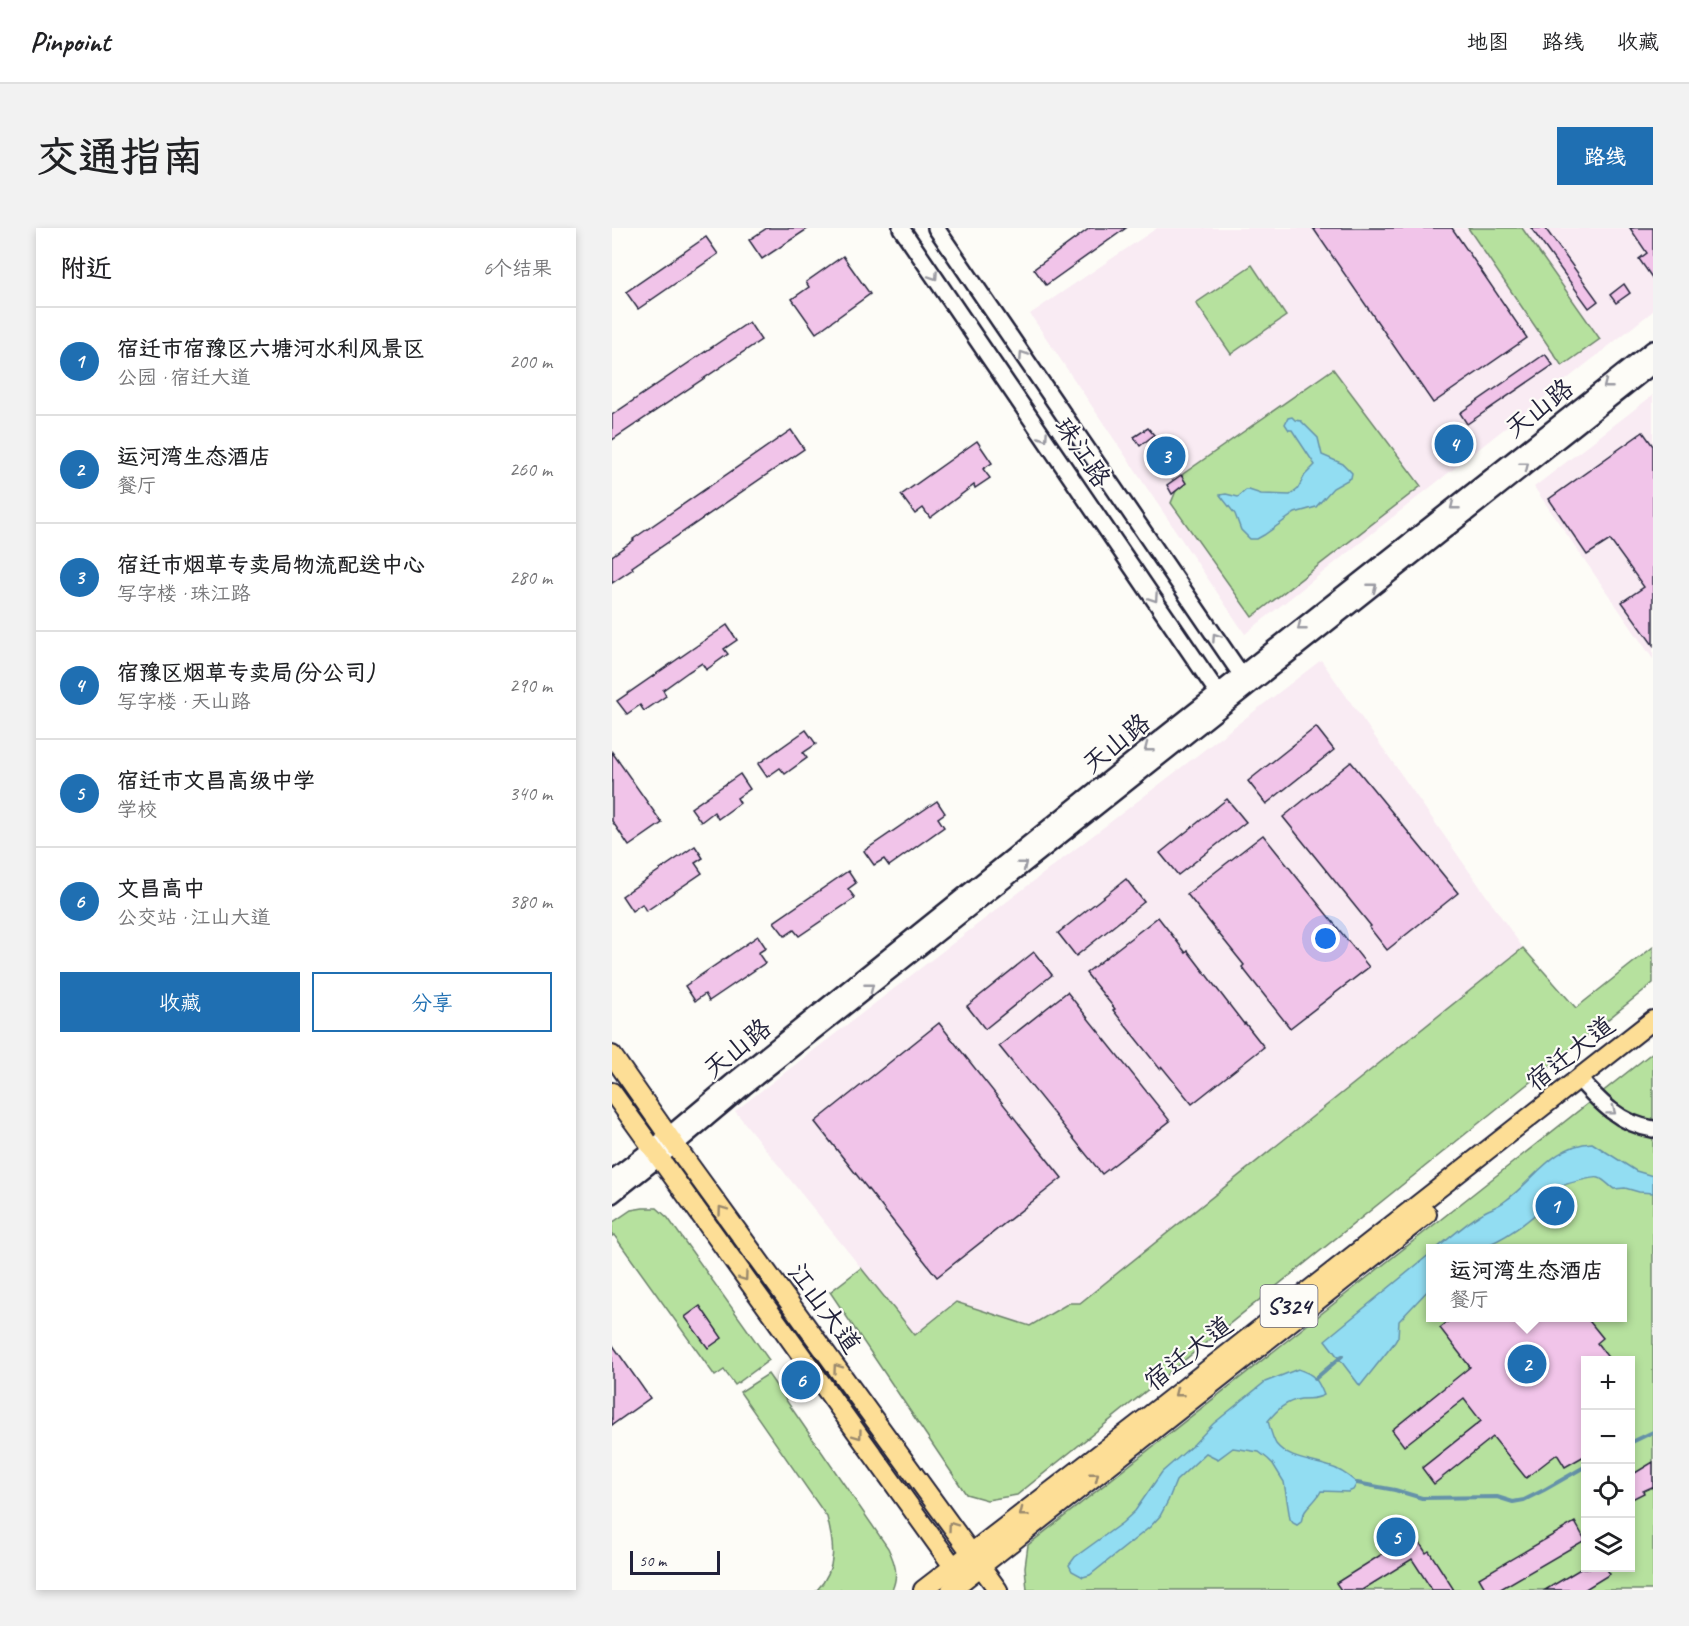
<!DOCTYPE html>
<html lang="zh">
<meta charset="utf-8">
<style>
body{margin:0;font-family:Caveat,"LXGW WenKai TC",sans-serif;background:#f2f2f2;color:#202124}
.controls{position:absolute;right:18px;bottom:18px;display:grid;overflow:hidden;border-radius:0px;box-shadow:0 3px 9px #0003}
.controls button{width:54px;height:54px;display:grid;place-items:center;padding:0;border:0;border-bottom:2px solid #e0e0e0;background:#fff;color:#202124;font:30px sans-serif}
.scale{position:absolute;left:18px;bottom:15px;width:90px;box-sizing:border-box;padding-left:6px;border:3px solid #22223b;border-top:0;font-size:16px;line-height:21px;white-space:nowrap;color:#22223b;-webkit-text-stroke:4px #fdfcf7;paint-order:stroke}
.you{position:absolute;left:714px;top:711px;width:21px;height:21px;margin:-15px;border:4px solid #fff;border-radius:50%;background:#1a73e8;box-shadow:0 0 0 9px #1a73e833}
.badge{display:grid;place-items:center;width:39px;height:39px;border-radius:50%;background:#1f6fb2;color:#fff;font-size:20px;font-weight:700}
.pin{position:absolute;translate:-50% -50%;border:3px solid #fff;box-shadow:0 2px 6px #0006}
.popup{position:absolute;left:814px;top:1016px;width:201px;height:78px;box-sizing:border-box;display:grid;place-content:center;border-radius:0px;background:#fff;filter:drop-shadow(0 2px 4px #0005);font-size:20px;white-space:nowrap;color:#757577}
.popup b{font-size:22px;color:#202124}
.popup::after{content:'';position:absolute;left:50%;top:100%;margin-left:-12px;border:12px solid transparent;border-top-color:#fff}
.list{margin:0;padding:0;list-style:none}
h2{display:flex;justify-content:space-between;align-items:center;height:78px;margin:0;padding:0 24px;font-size:26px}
h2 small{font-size:20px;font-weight:400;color:#757577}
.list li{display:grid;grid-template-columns:39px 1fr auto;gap:18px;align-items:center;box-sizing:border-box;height:108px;padding:0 24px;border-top:2px solid #e0e0e0}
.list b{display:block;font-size:22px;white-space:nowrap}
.list p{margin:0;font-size:20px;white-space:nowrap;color:#757577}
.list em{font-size:20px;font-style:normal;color:#757577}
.actions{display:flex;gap:12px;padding:18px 24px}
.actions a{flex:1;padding:14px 0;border:2px solid #1f6fb2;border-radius:0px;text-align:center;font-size:21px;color:#1f6fb2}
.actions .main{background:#1f6fb2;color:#fff}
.icon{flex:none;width:33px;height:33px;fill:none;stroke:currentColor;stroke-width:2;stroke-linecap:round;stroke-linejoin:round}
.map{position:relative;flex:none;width:1041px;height:1362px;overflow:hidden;border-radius:0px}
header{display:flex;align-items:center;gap:36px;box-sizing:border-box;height:84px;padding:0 30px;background:#fff;border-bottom:2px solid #e0e0e0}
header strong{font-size:28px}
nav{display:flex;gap:33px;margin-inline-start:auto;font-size:21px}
.intro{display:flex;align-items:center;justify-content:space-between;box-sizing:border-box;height:144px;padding:0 36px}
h1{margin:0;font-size:42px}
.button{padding:15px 27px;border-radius:0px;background:#1f6fb2;color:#fff;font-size:21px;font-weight:700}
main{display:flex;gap:36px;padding:0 36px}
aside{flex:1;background:#fff;border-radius:0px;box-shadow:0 3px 9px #0003}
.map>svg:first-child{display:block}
.built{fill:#f9ebf3}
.green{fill:#b6e19e;stroke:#6c826c;stroke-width:1.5;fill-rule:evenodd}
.water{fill:#92ddf2;stroke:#6592a9;stroke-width:1.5}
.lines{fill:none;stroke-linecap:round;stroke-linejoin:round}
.stream{stroke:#6592a9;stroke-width:4}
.building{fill:#f1c4e9;stroke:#22223b;stroke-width:1.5}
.minor-casing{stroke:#22223b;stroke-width:20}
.major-casing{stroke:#22223b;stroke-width:22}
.minor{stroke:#fdfcf7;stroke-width:15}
.major{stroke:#fdde96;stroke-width:18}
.oneway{stroke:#9a9aa2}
.oneway2{stroke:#9a896d}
.labels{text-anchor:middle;stroke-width:4.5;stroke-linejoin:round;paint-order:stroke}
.shield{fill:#fdfcf7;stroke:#646373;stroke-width:1.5}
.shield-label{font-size:24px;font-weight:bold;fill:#22223b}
.street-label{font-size:26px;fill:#22223b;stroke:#fdfcf7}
</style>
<header>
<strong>Pinpoint</strong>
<nav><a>地图</a><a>路线</a><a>收藏</a></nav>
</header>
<div class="intro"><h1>交通指南</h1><a class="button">路线</a></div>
<main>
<aside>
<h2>附近<small>6个结果</small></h2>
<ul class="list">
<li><span class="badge">1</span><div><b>宿迁市宿豫区六塘河水利风景区</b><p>公园 · 宿迁大道</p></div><em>200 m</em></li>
<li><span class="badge">2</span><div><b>运河湾生态酒店</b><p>餐厅</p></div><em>260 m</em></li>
<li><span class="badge">3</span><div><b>宿迁市烟草专卖局物流配送中心</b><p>写字楼 · 珠江路</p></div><em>280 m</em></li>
<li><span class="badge">4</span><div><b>宿豫区烟草专卖局(分公司)</b><p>写字楼 · 天山路</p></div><em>290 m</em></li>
<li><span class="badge">5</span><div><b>宿迁市文昌高级中学</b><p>学校</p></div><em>340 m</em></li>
<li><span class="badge">6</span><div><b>文昌高中</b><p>公交站 · 江山大道</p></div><em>380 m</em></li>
</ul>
<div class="actions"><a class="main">收藏</a><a>分享</a></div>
</aside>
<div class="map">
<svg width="1041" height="1362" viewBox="0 0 1041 1362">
<rect width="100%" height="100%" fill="#fdfcf7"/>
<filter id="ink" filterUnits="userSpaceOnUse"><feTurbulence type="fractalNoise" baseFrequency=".0167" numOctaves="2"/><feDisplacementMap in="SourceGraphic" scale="12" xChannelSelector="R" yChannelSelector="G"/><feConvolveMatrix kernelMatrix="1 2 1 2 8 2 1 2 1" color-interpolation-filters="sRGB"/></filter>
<g filter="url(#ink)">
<g class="built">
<polygon points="545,0 1041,0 1041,83 633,406 418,86"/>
<polygon points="1041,167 1041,431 922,259"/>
<polygon points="709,432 911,720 468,1075 457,1075 418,1098 344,1074 303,1107 123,883"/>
</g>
<g class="green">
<polygon points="856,0 910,0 988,111 950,138"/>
<polygon points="640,37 674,88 619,126 584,75"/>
<polygon points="721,141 809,258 640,389 559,275 571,246"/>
<polygon points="1041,719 1041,755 405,1267 375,1272 354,1266 218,1064 249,1040 303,1107 344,1074 418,1098 457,1075 468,1075 911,720 964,780"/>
<path d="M1041,824V1362H415L413,1339L416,1317ZM819,1020H1011V1090H819ZM974,1132H1018V1340H974Z"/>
<polygon points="31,980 45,980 56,990 157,1132 123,1157 112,1142 103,1148 2,1007 0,1008 0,995 19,982"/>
<path d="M156,1146L276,1320C283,1335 287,1346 280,1362H205C226,1340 222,1316 215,1289L128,1164Z"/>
</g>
<g class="water">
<polygon points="680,189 683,192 689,193 706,210 710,227 731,236 740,245 739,250 721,260 704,279 683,285 652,307 645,311 638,311 629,302 623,286 608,267 614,266 626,269 634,262 637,262 649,266 678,267 685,262 693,247 703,237 680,202 677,202 673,196 676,190"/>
<path d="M980,915L1024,943L1041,948V965L1027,964L1013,960L1002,961C997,958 993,952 987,950C983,948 952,956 948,959C942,963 940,969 936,974C919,992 891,1013 867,1020C856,1023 837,1021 825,1020C839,1009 853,996 869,986C876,981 886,979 893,973C922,953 940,917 980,915Z"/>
<polygon points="819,1025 819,1059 787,1093 786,1109 783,1114 748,1158 713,1112"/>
<path d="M686,1141C702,1146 706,1152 712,1167C703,1172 699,1170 689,1171C674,1173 665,1182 656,1193C658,1200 660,1209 664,1216C677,1232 698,1232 716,1238C728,1241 736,1247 745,1255L741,1262L736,1264L709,1263C703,1276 692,1278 689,1294L685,1297L681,1295L678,1291L672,1254L661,1236L656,1231L647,1224L621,1220L606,1231L594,1225L564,1253L556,1273L548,1288L538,1299L478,1347L471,1349L460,1343L457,1337L463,1329L510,1295L523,1283L550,1244L582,1216L601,1196L653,1154Z"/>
</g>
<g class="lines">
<g class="stream">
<polyline points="703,1151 730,1128"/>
<polyline points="1018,1215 1041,1204"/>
<polyline points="745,1255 783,1262 810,1270 885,1269 901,1274 912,1272 932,1262 974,1238"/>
</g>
</g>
<g class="building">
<polygon points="155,0 197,0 150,31 137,12"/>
<polygon points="478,0 514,0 434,57 422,41"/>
<polygon points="701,0 840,0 915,110 821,175"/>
<polygon points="919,0 933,0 986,73 977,80"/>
<polygon points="1018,0 1041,0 1041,51 1027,31 1035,25"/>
<polygon points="94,9 106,26 26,81 14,64"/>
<polygon points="231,28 258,66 204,105 180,71 197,59 194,54"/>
<polygon points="1012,56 1018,65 1004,75 998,67"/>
<polygon points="137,94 149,112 0,212 0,187"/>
<polygon points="933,126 941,137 855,196 848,185"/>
<polygon points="536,200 542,207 528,218 522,209"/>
<polygon points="179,202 192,221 20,339 21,341 0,355 0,328 22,312 21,311"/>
<polygon points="1031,204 1041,218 1041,417 1010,374 1032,359 998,312 975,327 937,271"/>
<polygon points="843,208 852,220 849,225 844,225 835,214"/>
<polygon points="365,213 380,235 371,241 378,250 363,260 362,257 318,290 311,280 303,286 289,267"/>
<polygon points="569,247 574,255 560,266 555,257"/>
<polygon points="115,397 125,412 112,421 116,426 94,442 90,435 76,444 51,462 54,468 32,483 28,477 15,486 5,473"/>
<polygon points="704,499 722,522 654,576 636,553"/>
<polygon points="194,502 204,516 191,525 195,530 173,546 168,540 155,549 146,536"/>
<polygon points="0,524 50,595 17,618 0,593"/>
<polygon points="739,534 846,665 775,722 757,699 759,698 671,589"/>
<polygon points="128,546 138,561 125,570 128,575 106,591 102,584 89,594 79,580"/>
<polygon points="615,571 634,594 566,647 548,625"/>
<polygon points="325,573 333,585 326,590 332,599 277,638 272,631 262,637 252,623"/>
<polygon points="651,607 757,739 678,800 630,739 632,737 575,666"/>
<polygon points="83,618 91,630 83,635 90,645 34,683 30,676 20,683 10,668"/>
<polygon points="236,643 244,655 236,661 243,670 187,708 182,702 173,708 162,694"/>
<polygon points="514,651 532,674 464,728 446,705"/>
<polygon points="546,689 574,725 576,723 632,796 633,795 652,819 580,876 550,839 548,841 501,782 503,781 474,745"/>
<polygon points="146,708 154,720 146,725 153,735 97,773 93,766 83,773 73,758"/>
<polygon points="422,724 440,747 373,801 355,778"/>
<polygon points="455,764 558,893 490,946 387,818"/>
<polygon points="327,795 450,950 325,1049 203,894"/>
<polygon points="88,1078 110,1110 96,1120 73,1089"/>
<polygon points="842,1089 974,1089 991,1110 985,1115 998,1132 974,1132 974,1227 953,1239 945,1226 914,1250 881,1209 822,1256 810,1240 869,1193 852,1171 792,1218 780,1202 858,1139 828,1100"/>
<polygon points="0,1116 38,1170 0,1197"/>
<polygon points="1041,1234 1041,1261 1040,1259 1031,1263 1032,1265 1018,1272 1018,1248"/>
<polygon points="963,1294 973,1312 887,1362 874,1362 867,1350"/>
<polygon points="802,1306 814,1325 817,1323 842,1362 820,1362 800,1331 750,1362 729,1362 724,1355"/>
<polygon points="970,1340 994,1340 998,1346 972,1362 933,1362"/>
</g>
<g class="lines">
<defs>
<g id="minor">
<polyline points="289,0 610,471"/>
<polyline points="324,0 635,455"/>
<path d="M967,851C988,874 1008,896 1041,901"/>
<polyline points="0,951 56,908 124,851 526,528 1041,121"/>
<polyline points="0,967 63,917 132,859 1041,137"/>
</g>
<g id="major">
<polyline points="0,827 63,917 386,1362"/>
<polyline points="0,864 348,1348"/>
<polyline points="311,1362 538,1187 1041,792"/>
<polyline points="339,1362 815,986"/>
</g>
</defs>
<use href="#minor" class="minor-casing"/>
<use href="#major" class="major-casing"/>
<use href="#minor" class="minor"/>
<use href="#major" class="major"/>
</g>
<defs><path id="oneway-chevron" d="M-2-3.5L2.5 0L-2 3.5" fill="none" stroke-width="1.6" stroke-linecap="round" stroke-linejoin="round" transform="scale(1.5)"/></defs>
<g class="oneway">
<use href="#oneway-chevron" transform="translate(322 48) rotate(56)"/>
<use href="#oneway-chevron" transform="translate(411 127) rotate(-124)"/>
<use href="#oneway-chevron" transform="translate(995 157) rotate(142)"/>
<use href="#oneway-chevron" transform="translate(432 209) rotate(56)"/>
<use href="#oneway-chevron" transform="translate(913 238) rotate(-38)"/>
<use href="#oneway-chevron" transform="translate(842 278) rotate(142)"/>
<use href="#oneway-chevron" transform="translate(761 359) rotate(-38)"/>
<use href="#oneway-chevron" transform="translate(542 370) rotate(56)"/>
<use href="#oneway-chevron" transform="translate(689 399) rotate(142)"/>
<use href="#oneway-chevron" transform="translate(604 409) rotate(-124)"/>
<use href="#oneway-chevron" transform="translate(536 520) rotate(142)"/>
<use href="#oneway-chevron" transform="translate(411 637) rotate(-39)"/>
<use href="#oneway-chevron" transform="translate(258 759) rotate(-38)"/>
<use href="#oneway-chevron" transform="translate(1000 883) rotate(37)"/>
</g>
<g class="oneway2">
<use href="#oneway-chevron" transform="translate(110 982) rotate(-126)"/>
<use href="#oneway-chevron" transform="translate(132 1049) rotate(54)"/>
<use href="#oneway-chevron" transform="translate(225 1140) rotate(-126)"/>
<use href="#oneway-chevron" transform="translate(566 1165) rotate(142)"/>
<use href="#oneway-chevron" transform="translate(246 1207) rotate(54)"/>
<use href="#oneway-chevron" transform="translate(483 1248) rotate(-38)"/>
<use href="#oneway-chevron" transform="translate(411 1285) rotate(142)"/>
<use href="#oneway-chevron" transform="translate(340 1298) rotate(-126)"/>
</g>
</g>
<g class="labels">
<rect class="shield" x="648.5" y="1057" width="57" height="42" rx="4.5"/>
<g class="shield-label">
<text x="677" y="1086">S324</text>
</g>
<g class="street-label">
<text transform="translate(927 180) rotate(-38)" y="9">天山路</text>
<text transform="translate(471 224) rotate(56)" y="9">珠江路</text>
<text transform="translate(504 515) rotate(-39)" y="9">天山路</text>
<text transform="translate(125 820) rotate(-39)" y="9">天山路</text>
<text transform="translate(958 825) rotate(-38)" y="9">宿迁大道</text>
<text transform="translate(213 1080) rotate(54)" y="9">江山大道</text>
<text transform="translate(576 1125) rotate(-38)" y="9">宿迁大道</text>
</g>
</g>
</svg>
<div class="controls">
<button>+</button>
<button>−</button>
<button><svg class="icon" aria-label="locate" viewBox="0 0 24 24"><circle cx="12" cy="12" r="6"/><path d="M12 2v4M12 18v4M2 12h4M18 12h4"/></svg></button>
<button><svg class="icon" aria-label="layers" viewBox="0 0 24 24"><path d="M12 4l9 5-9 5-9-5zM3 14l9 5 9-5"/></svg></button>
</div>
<div class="scale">50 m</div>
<div class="you"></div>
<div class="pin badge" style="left:943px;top:978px">1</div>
<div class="pin badge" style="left:915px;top:1136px">2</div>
<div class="popup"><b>运河湾生态酒店</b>餐厅</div>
<div class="pin badge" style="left:554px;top:228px">3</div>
<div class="pin badge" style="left:842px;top:216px">4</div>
<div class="pin badge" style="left:784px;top:1309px">5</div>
<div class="pin badge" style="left:189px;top:1152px">6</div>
</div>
</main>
